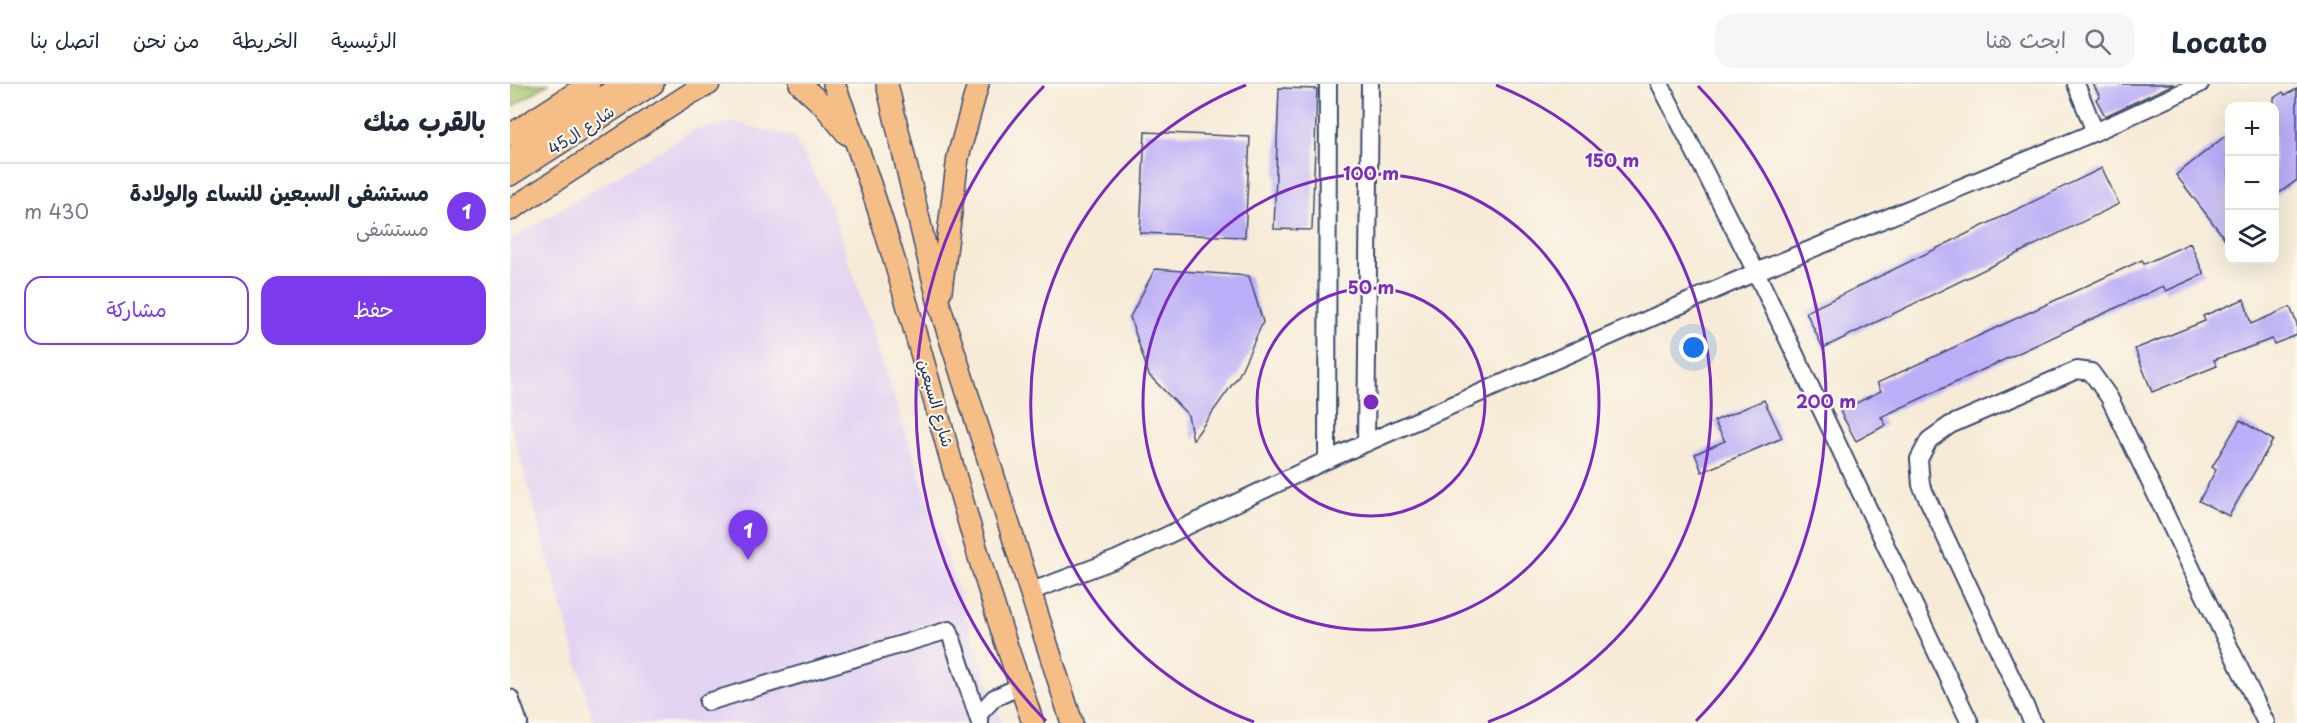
<!DOCTYPE html>
<html lang="ar">
<meta charset="utf-8">
<style>
body{margin:0;font-family:"Playpen Sans","Playpen Sans Arabic",sans-serif;background:#f6f6f7;color:#1f2937;direction:rtl}
.controls{position:absolute;right:18px;top:18px;display:grid;overflow:hidden;border-radius:12px;box-shadow:0 6px 24px #0002}
.controls button{width:54px;height:54px;display:grid;place-items:center;padding:0;border:0;border-bottom:2px solid #e0e1e3;background:#fff;color:#1f2937;font:30px sans-serif}
.you{position:absolute;left:1184px;top:264px;width:21px;height:21px;margin:-15px;border:4px solid #fff;border-radius:50%;background:#1a73e8;box-shadow:0 0 0 9px #1a73e833}
.badge{display:grid;place-items:center;width:39px;height:39px;border-radius:50%;background:#7c3aed;color:#fff;font-size:20px;font-weight:700}
.pin{position:absolute;translate:-50% -50px;filter:drop-shadow(0 2px 3px #0008)}
.pin::after{content:'';position:absolute;top:32px;width:21px;height:18px;background:inherit;clip-path:polygon(0 0,100% 0,50% 100%)}
.list{margin:0;padding:0;list-style:none}
h2{display:flex;justify-content:space-between;align-items:center;height:78px;margin:0;padding:0 24px;font-size:26px}
h2 small{font-size:20px;font-weight:400;color:#747a83}
.list li{display:grid;grid-template-columns:39px 1fr auto;gap:18px;align-items:center;box-sizing:border-box;height:96px;padding:0 24px;border-top:2px solid #e0e1e3}
.list b{display:block;font-size:22px;white-space:nowrap}
.list p{margin:0;font-size:20px;white-space:nowrap;color:#747a83}
.list em{font-size:20px;font-style:normal;color:#747a83}
.actions{display:flex;gap:12px;padding:18px 24px}
.actions a{flex:1;padding:14px 0;border:2px solid #7c3aed;border-radius:18px;text-align:center;font-size:21px;color:#7c3aed}
.actions .main{background:#7c3aed;color:#fff}
.icon{flex:none;width:33px;height:33px;fill:none;stroke:currentColor;stroke-width:2;stroke-linecap:round;stroke-linejoin:round}
.map{position:relative;flex:none;width:1787px;height:639px;overflow:hidden;direction:ltr}
header{display:flex;align-items:center;gap:36px;box-sizing:border-box;height:84px;padding:0 30px;background:#fff;border-bottom:2px solid #e0e1e3}
header strong{font-size:28px}
nav{display:flex;gap:33px;margin-inline-start:auto;font-size:21px}
.search{width:420px;height:54px;background:#f6f6f7;display:flex;align-items:center;gap:15px;box-sizing:border-box;padding:0 21px;border-radius:18px;color:#747a83;font-size:22px}
main{display:flex}
aside{flex:1;background:#fff}
.map>svg:first-child{display:block}
.built{fill:#e3d3f2}
.green{fill:#a9c76e;stroke:#627b66;stroke-width:1.5}
.building{fill:#bbadf7}
.lines{fill:none;stroke-linecap:round;stroke-linejoin:round}
.minor-casing{stroke:#3c4b70;stroke-width:20}
.major-casing{stroke:#3c4b70;stroke-width:24}
.minor{stroke:#fff;stroke-width:16}
.major{stroke:#f6be87;stroke-width:21}
.ring{fill:none;stroke:#7b2cbf;stroke-width:3}
.labels{text-anchor:middle;stroke-width:4.5;stroke-linejoin:round;paint-order:stroke}
.street-label{font-size:16px;fill:#1b2f5e;stroke:#fbf7ec}
.centre{fill:#7b2cbf;stroke:#fbf7ec;stroke-width:3}
.ring-label{font-size:18px;text-anchor:middle;font-weight:bold;fill:#7b2cbf;stroke:#fbf7ec;stroke-width:4.5;stroke-linejoin:round;paint-order:stroke}
</style>
<header>
<strong>Locato</strong>
<div class="search"><svg class="icon" aria-label="search" viewBox="0 0 24 24"><circle cx="10" cy="10" r="6"/><path d="M15 15l6 6"/></svg>ابحث هنا</div>
<nav><a>الرئيسية</a><a>الخريطة</a><a>من نحن</a><a>اتصل بنا</a></nav>
</header>
<main>
<div class="map">
<svg width="1787" height="639" viewBox="0 0 1787 639">
<rect width="100%" height="100%" fill="#fbf7ec"/>
<filter id="ink" filterUnits="userSpaceOnUse"><feTurbulence type="fractalNoise" baseFrequency=".0167" numOctaves="2"/><feDisplacementMap in="SourceGraphic" scale="12" xChannelSelector="R" yChannelSelector="G"/><feConvolveMatrix kernelMatrix="1 2 1 2 8 2 1 2 1" color-interpolation-filters="sRGB"/></filter>
<filter id="wash" filterUnits="userSpaceOnUse"><feTurbulence type="fractalNoise" baseFrequency=".008" numOctaves="4" result="noise"/><feDisplacementMap in="SourceGraphic" scale="24" xChannelSelector="R" yChannelSelector="G"/><feGaussianBlur stdDeviation="1.35" result="paint"/><feColorMatrix in="noise" values="0 0 0 0 0 0 0 0 0 0 0 0 0 0 0 0 0 1.4 0 .05"/><feComposite in="paint" operator="in"/></filter>
<g filter="url(#wash)">
<rect width="100%" height="100%" fill="#f7ebd7"/>
<polygon class="built" points="224,38 285,54 321,123 492,639 84,639 0,338 0,156 184,46"/>
<polygon class="green" points="0,0 38,0 0,24"/>
<g id="blocks">
<g class="building">
<polygon points="1583,0 1664,0 1595,32 1586,15 1590,13"/>
<polygon points="769,4 807,5 802,146 764,145"/>
<polygon points="1787,5 1787,96 1764,113 1764,14 1773,8 1775,11"/>
<polygon points="635,48 740,53 735,153 630,149"/>
<polygon points="1719,49 1719,160 1666,91"/>
<polygon points="1592,84 1609,120 1313,264 1296,228"/>
<polygon points="1680,159 1694,190 1656,207 1653,202 1371,333 1376,341 1346,357 1330,327 1371,307 1367,299 1632,176 1634,180"/>
<polygon points="645,185 739,192 753,238 729,291 683,356 678,331 639,291 620,233"/>
<polygon points="1734,215 1741,240 1780,223 1787,240 1787,251 1764,260 1762,255 1704,276 1707,282 1642,308 1625,265 1695,237 1693,232"/>
<polygon points="1254,316 1272,354 1192,388 1185,370 1215,357 1204,337"/>
<polygon points="1730,336 1763,356 1719,432 1689,417 1706,386 1702,383"/>
</g>
</g>
</g>
<g filter="url(#ink)">
<use href="#blocks" fill-opacity="0" stroke="#3c4b70" stroke-width="1.5"/>
<g class="lines">
<defs>
<g id="minor">
<polyline points="1150,0 1246,188 1460,639"/>
<polyline points="1566,0 1585,48"/>
<polyline points="856,359 860,0"/>
<polyline points="817,376 818,0"/>
<polyline points="522,507 607,475 817,376 1246,188 1585,48 1690,0"/>
<polyline points="0,614 9,639"/>
<polyline points="198,618 439,546 470,639"/>
<polyline points="469,630 484,614 511,602"/>
<polyline points="1523,639 1411,401 1409,375 1419,356 1440,341 1567,286 1581,288 1599,313 1756,639"/>
</g>
<g id="major">
<polyline points="290,0 314,22 337,50"/>
<path d="M324,0C391,170 429,349 484,522C496,561 510,600 523,639"/>
<polyline points="377,0 429,220 562,639"/>
<polyline points="0,51 79,0"/>
<polyline points="3,73 113,0"/>
<polyline points="0,91 143,0"/>
<polyline points="0,126 181,9 199,0"/>
<polyline points="431,207 448,73 468,0"/>
</g>
</defs>
<use href="#minor" class="minor-casing"/>
<use href="#major" class="major-casing"/>
<use href="#minor" class="minor"/>
<use href="#major" class="major"/>
</g>
</g>
<g class="ring">
<circle cx="861" cy="318" r="114"/>
<circle cx="861" cy="318" r="228"/>
<path d="M744 638A341 341 0 0 1 736 1M986 1A341 341 0 0 1 978 638"/>
<path d="M536 637A455 455 0 0 1 534 2M1188 2A455 455 0 0 1 1186 637"/>
</g>
<g class="labels">
<g class="street-label">
<text transform="translate(71 46) rotate(-33)" y="6">شارع ال45</text>
<text transform="translate(426 319) rotate(74)" y="6">شارع السبعين</text>
</g>
</g>
<circle cx="861" cy="318" r="9" class="centre"/>
<g class="ring-label">
<text x="1102" y="83">150 m</text>
<text x="861" y="96">100 m</text>
<text x="861" y="210">50 m</text>
<text x="1316" y="324">200 m</text>
</g>
</svg>
<div class="controls">
<button>+</button>
<button>−</button>
<button><svg class="icon" aria-label="layers" viewBox="0 0 24 24"><path d="M12 4l9 5-9 5-9-5zM3 14l9 5 9-5"/></svg></button>
</div>
<div class="you"></div>
<div class="pin badge" style="left:238px;top:476px">1</div>
</div>
<aside>
<h2>بالقرب منك<small></small></h2>
<ul class="list">
<li><span class="badge">1</span><div><b>مستشفى السبعين للنساء والولادة</b><p>مستشفى</p></div><em>430 m</em></li>
</ul>
<div class="actions"><a class="main">حفظ</a><a>مشاركة</a></div>
</aside>
</main>
